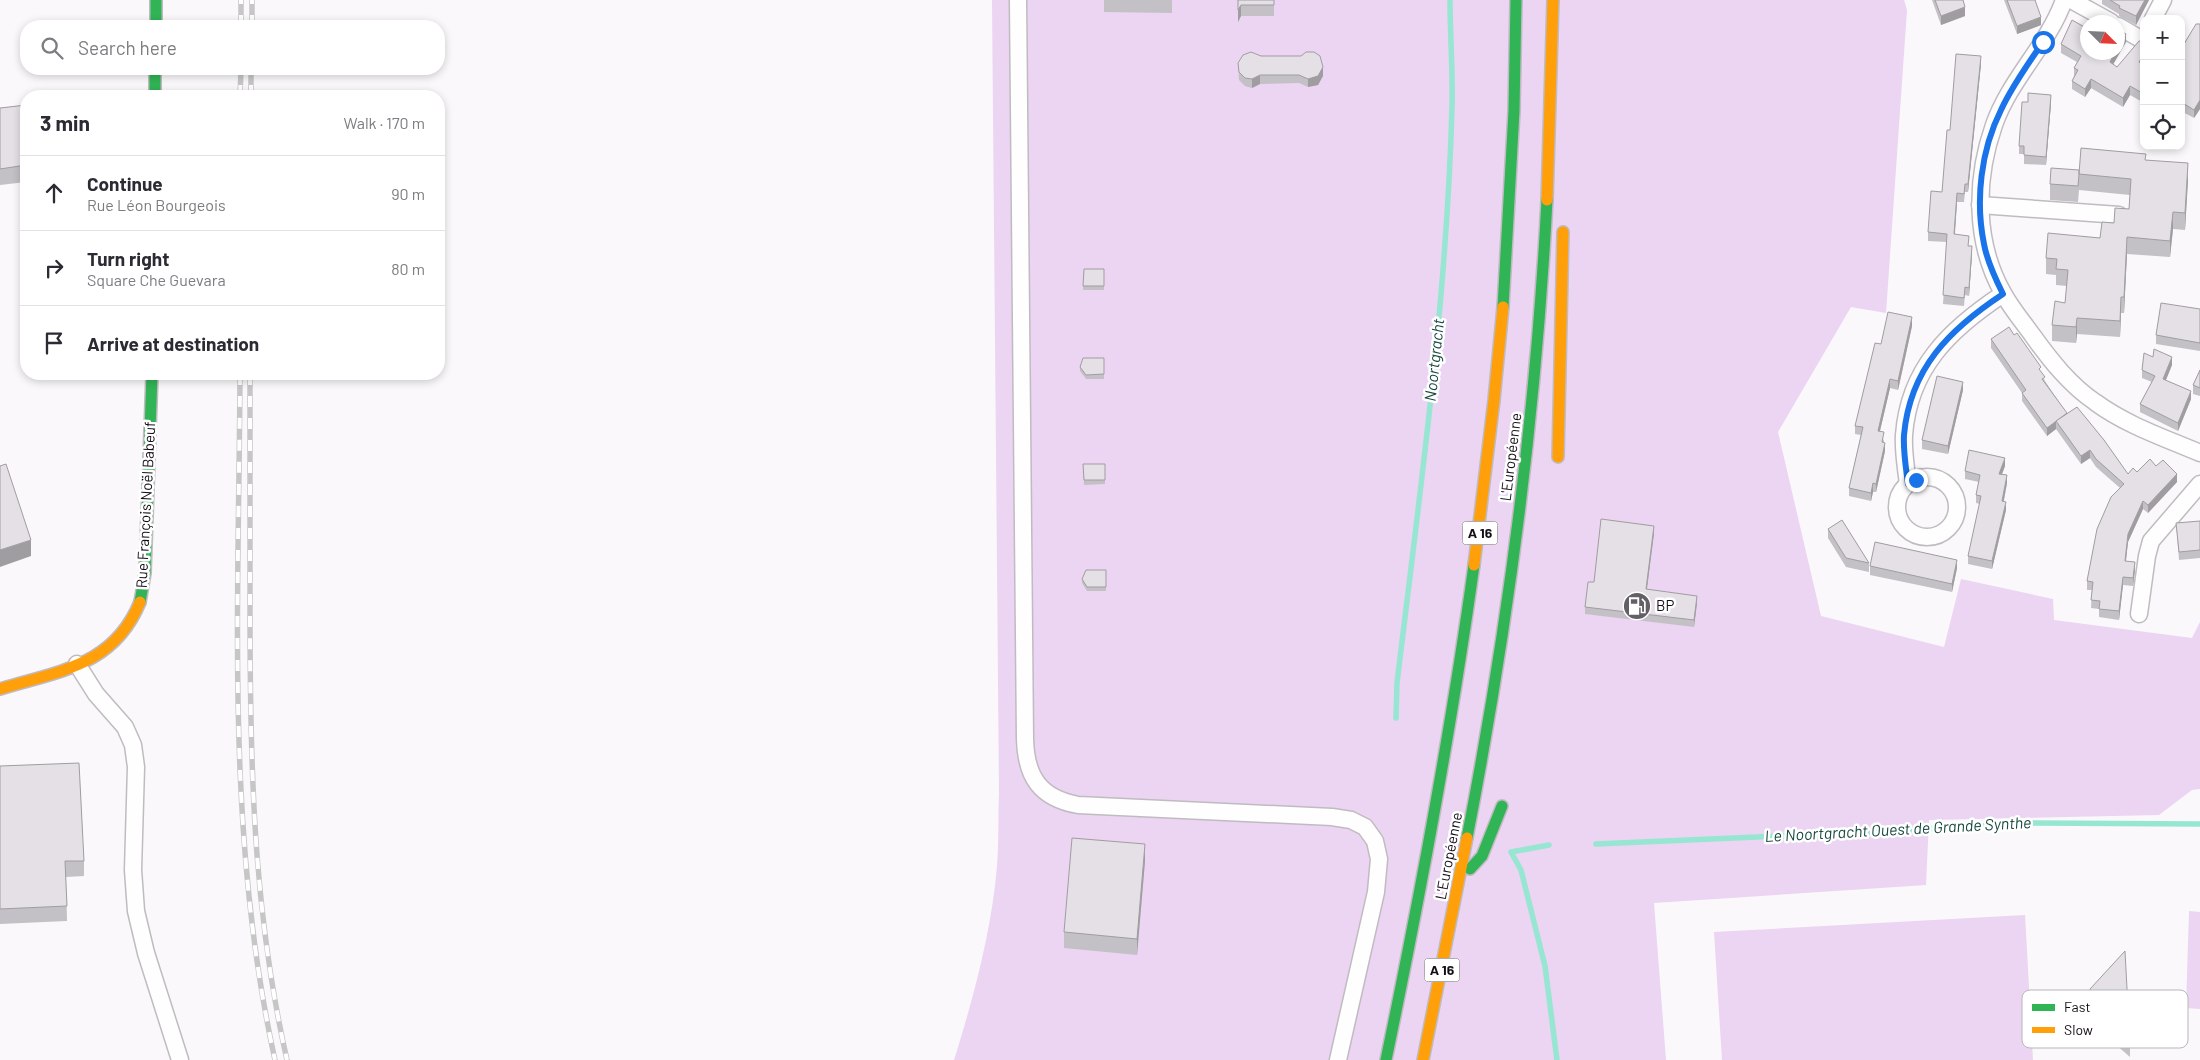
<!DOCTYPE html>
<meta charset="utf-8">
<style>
body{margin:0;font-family:Barlow,sans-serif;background:#f7f7f7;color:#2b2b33}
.controls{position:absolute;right:15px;top:15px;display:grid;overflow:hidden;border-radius:10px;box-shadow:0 2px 8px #0003}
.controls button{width:45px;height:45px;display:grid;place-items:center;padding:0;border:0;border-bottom:1px solid #e1e1e2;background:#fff;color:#2b2b33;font:25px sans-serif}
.compass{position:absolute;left:2080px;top:15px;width:45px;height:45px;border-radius:50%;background:#fff;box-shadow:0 2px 8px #0003;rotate:114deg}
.stop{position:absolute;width:15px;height:15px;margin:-11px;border:4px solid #1a73e8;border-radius:50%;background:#fff}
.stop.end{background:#1a73e8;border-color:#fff;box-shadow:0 1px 5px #0008}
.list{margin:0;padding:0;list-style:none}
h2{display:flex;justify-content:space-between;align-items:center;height:65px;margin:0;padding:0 20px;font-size:21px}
h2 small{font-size:16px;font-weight:400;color:#7c7c81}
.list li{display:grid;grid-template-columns:32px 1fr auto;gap:15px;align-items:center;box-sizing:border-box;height:75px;padding:0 20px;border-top:1px solid #e1e1e2}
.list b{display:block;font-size:19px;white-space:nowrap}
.list p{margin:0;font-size:16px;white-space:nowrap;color:#7c7c81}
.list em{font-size:16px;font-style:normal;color:#7c7c81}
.icon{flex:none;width:28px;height:28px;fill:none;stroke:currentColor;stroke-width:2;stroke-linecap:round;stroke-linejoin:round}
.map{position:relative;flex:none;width:2200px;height:1060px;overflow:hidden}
.search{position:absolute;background:#fff;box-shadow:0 2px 8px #0003;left:20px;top:20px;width:425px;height:55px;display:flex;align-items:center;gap:12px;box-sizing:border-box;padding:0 18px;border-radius:20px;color:#7c7c81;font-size:19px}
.panel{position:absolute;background:#fff;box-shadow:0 2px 8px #0003;left:20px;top:90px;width:425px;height:290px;border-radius:20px}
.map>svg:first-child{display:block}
.green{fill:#ecd4f3}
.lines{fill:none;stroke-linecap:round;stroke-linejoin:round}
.stream{stroke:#96e6d2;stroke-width:5.5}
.street-casing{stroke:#c0bbc1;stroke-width:19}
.fast-casing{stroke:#c0bbc1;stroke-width:14}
.slow-casing{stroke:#c0bbc1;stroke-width:14}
.street{stroke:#fefefe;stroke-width:16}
.fast{stroke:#30b455;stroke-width:11}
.slow{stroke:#ff9f0a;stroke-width:11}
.rail-casing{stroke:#c7c6c7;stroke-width:5.5}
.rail{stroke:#fff;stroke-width:4;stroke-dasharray:11;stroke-linecap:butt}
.wall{fill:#c4c1c6}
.shaded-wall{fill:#a09da1}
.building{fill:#e4e0e6;stroke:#a09da1}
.route{stroke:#1a73e8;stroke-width:6}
.labels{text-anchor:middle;stroke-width:5;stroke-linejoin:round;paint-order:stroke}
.shield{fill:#fff;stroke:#5a565c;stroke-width:1}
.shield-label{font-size:14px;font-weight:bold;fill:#140d16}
.street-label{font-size:15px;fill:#140d16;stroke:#fff}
.poi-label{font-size:15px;fill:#140d16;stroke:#fff;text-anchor:start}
.water-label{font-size:16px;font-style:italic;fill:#17493d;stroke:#fff}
.key{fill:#fff;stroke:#b8b6b9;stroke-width:1}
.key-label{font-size:14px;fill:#140d16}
</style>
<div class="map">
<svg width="2200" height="1060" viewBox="0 0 2200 1060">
<rect width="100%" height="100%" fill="#faf8fb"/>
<g class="green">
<path d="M992,0H1904L1907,10L1886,313L1851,307L1778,432L1821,616L1944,647L1961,579L2053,599L2054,620L2192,638L2200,622V789L2192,790L2159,815L1929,820L1926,885L1654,903L1666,1060H954C973,1000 992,929 997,866C999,842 998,817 999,793Z"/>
<polygon points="2189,911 2200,912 2200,1009 2186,1008"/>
<polygon points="2025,915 2033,1060 1722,1060 1714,932"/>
</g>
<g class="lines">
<g class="stream">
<path d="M1396,718L1397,683C1420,491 1447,299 1452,106C1453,71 1450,35 1450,0"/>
<polyline points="1596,844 1870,832 2032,823 2200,824"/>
<polyline points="1549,845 1511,852 1521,870 1545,966 1557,1060"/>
</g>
<defs>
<g id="street">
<path d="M1018,0L1025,739C1026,777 1040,798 1078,805L1332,817L1351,820L1365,827L1375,841L1379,859L1376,892L1338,1060"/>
<path d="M2064,0C2048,45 2010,79 1994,125C1975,179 1974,242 2003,293C2011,308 2023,322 2033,336C2051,361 2070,385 2095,402C2126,425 2165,438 2200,453"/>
<polyline points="2071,0 2111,22"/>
<polyline points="2153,19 2163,0"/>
<polyline points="2118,26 2144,41"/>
<polyline points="1980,205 2119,215"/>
<circle cx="1927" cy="507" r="30"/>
<path d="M1908,484C1906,468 1903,451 1904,435C1909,368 1950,329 2003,294"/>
<polyline points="2139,614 2147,556 2151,541 2200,484"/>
<polyline points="77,664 96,694 125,727 133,745 136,767 133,870 136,911 146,953 180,1060"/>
</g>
<g id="fast">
<polyline points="156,0 156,26"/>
<polyline points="155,69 155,96"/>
<polyline points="1503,307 1514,111 1516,0"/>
<polyline points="140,602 145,573 152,374"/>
<path d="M1467,838C1508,627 1536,415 1547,200"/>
<polyline points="1470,869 1482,856 1502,806"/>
<path d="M1386,1060C1420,896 1451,731 1474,565"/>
</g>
<g id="slow">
<polyline points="1547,200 1553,0"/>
<polyline points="1558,457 1563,232"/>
<polyline points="1474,565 1494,400 1503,307"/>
<path d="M0,689C59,671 114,666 140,602"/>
<polyline points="1423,1060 1467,838"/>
</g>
</defs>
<use href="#street" class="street-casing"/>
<use href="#fast" class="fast-casing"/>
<use href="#slow" class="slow-casing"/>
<use href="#street" class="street"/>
<use href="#fast" class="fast"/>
<use href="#slow" class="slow"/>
<defs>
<g id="rail">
<polyline points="241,26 241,0"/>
<polyline points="252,26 252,0"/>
<polyline points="240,96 241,69"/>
<polyline points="251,96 251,69"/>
<path d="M240,374C239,602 225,835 275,1060"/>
<path d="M250,374C250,453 250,533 250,612C250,764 253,911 287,1060"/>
</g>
</defs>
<use href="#rail" class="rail-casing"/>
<use href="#rail" class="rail"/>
</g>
<g class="wall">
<polygon points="1104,0 1172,0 1172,13 1104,12"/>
<polygon points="1238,0 1274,0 1274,16 1241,16 1238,22"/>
<polygon points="1932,0 1963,0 1965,16 1941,25"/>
<polygon points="2004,0 2035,0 2041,25 2017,34"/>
<polygon points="2102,0 2149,0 2136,25 2119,16 2119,14 2102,4"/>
<polygon points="2200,24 2200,109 2194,118 2181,111 2181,49"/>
<polygon points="2144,41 2144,63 2143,64 2144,65 2144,103 2130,95 2123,107 2091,88 2085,97 2072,89 2072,81 2074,76 2074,68 2077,62 2061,53 2061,44 2088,52 2126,42 2113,64 2117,67"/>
<polygon points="1261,56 1323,76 1318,85 1308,87 1299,83 1260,84 1252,88 1245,86 1239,80 1238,63"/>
<polygon points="1981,64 1968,192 1965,192 1964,202 1957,202 1955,234 1969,246 1972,254 1969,296 1965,295 1964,306 1943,304 1947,242 1928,241 1928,232 1942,192 1950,130"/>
<polygon points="2051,103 2046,165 2024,164 2024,154 2019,154 2019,146"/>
<polygon points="26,105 26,182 0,185 0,108"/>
<polygon points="2146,160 2188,180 2185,230 2173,229 2170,257 2127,254 2124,313 2121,313 2120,337 2077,334 2076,343 2052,341 2052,325 2065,303 2067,286 2056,285 2056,275 2046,274 2046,258 2100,238 2129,209 2130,195 2079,190 2078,202 2050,200 2050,184 2079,170"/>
<polygon points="1084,269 1104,269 1104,290 1083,290"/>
<polygon points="2200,309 2200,351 2156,344 2156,335"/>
<polygon points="1912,326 1898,390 1890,388 1880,431 1884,441 1885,451 1876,492 1873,492 1871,501 1849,496 1849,488 1861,435 1855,434 1855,426 1881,344"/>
<polygon points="1991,339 2041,372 2045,381 2067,414 2128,474 2156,466 2177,482 2148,513 2143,509 2128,542 2126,561 2135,570 2133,586 2123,585 2119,620 2099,617 2099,609 2091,608 2092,590 2087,590 2087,581 2120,488 2096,467 2090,458 2081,464 2056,429 2047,436 2022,401 2022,393 1991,348"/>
<polygon points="1104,358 1104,379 1086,379 1080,371 1080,367"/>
<polygon points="2172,365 2166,380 2191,399 2178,431 2140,412 2140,404 2152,382 2142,378 2142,370"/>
<polygon points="2200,370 2200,396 2193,394 2193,385"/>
<polygon points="1963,390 1948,454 1922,449 1922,440"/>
<polygon points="1083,464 1105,464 1105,484 1084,485"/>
<polygon points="2005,466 2002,474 2007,483 2004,501 2006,510 1992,569 1968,564 1968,556 1980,504 1976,503 1976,495 1979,482 1965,479 1965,471"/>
<polygon points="2200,521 2200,558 2179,560 2176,523"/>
<polygon points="1828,529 1869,563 1869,572 1846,567 1828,538"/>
<polygon points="1654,533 1647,589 1697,603 1694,627 1585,614 1585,607 1594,582"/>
<polygon points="1870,566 1957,568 1952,592 1870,575"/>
<polygon points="1106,570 1106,591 1087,591 1082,583 1082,579"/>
<polygon points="0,766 84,861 84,876 66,877 67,921 0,924"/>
<polygon points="1145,861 1137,955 1064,948 1064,932"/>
<polygon points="2090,989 2130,1045 2130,1057 2091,1023"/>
</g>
<g class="shaded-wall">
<polygon points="2145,0 2149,0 2136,25 2136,16"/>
<polygon points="1241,5 1241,16 1238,22 1238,10"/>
<polygon points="1965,7 1965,16 1941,25 1941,16"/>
<polygon points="2041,17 2041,25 2017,34 2017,26"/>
<polygon points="2126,34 2126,42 2110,70 2110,62 2115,52 2118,52 2118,48"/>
<polygon points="2144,54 2144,63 2139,70 2139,62"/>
<polygon points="1981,56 1981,64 1968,192 1968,184"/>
<polygon points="1323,67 1323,76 1318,85 1308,87 1308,79"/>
<polygon points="1260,75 1260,84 1252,88 1252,79"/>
<polygon points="2091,79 2091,88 2085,97 2085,89"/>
<polygon points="2130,86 2130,95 2123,107 2123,98"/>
<polygon points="2051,95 2051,103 2046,165 2046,157"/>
<polygon points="2200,100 2200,109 2194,118 2194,110"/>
<polygon points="2188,163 2188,180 2185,230 2185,213"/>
<polygon points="1957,193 1957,202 1954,243 1954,234"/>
<polygon points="2173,212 2173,229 2170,257 2170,241"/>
<polygon points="2127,237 2127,254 2124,313 2124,297"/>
<polygon points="1972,246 1972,254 1969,296 1969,288"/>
<polygon points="2121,297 2121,313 2120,337 2120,321"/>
<polygon points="1912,317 1912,326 1898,390 1898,381"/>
<polygon points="2077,318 2077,334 2076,343 2076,327"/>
<polygon points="2172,357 2172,365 2163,387 2163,379"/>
<polygon points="1890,379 1890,388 1878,439 1878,431"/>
<polygon points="1963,382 1963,390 1948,454 1948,446"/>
<polygon points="2191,391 2191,399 2178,431 2178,423"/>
<polygon points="2067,413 2067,421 2056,421 2056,429 2047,436 2047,428"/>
<polygon points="1885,443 1885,451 1876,492 1876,484"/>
<polygon points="2090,450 2090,458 2081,464 2081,456"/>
<polygon points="2005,458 2005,466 1999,482 1999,474"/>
<polygon points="2177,474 2177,482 2148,513 2148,505"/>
<polygon points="2007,475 2007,483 2002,509 2002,501"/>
<polygon points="1873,483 1873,492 1871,501 1871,493"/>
<polygon points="2143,501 2143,509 2128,542 2125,569 2125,561 2128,534"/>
<polygon points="2006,502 2006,510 1992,569 1992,561"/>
<polygon points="1654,526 1654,533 1646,596 1646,589"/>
<polygon points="31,540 31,556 0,567 0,550"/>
<polygon points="1957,560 1957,568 1952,592 1952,584"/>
<polygon points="2135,562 2135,570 2133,586 2133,578"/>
<polygon points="2123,577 2123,585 2119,620 2119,611"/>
<polygon points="1697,596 1697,603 1694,627 1694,620"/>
<polygon points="1145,844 1145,861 1137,955 1137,939"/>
</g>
<g class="building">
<polygon points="1238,0 1274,0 1274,5 1241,5 1238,10"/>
<polygon points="1935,0 1963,0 1965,7 1941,16"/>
<polygon points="2007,0 2035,0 2041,17 2017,26"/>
<polygon points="2110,0 2145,0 2136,16 2119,8 2120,6"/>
<polygon points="2072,20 2088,29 2088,52 2115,52 2110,62 2117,67 2139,41 2144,41 2144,54 2139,62 2144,65 2144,94 2130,86 2123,98 2091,79 2085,89 2072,81 2078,70 2074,68 2081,56 2061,44"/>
<polygon points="2196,24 2200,24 2200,100 2194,110 2181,102 2181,49"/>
<polygon points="2118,29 2126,34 2118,48"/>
<polygon points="1251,52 1261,56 1301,56 1306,52 1314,52 1320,56 1323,67 1318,76 1308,79 1299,75 1260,75 1252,79 1245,78 1239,72 1238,63 1243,55"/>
<polygon points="1956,54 1981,56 1968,184 1965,184 1964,194 1957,193 1954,234 1969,236 1968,246 1972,246 1969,288 1965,287 1964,298 1943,295 1947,234 1928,232 1931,191 1942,192 1947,130 1950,130"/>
<polygon points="2028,93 2051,95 2046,157 2024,155 2024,146 2019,146 2022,102 2028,102"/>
<polygon points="26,105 26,165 0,169 0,108"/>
<polygon points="2081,148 2146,154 2145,160 2188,163 2185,213 2173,212 2170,241 2127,237 2124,297 2121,297 2120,321 2077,318 2076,327 2052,325 2055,301 2065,303 2068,270 2056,269 2057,259 2046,258 2048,233 2100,238 2102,222 2114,223 2115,208 2129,209 2131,179 2079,174 2078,186 2050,184 2051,168 2079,170 2079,174"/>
<polygon points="1084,269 1104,269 1104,286 1083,286"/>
<polygon points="2161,303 2200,309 2200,343 2156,335"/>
<polygon points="1888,312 1912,317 1898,381 1890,379 1878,431 1884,432 1882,442 1885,443 1876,484 1873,483 1871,493 1849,488 1863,427 1855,426 1875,343 1881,344"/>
<polygon points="2009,327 2014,335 2017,333 2041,367 2039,369 2045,377 2042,379 2067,413 2047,428 2022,393 2026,390 1991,339"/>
<polygon points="2154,349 2172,357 2163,379 2191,391 2178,423 2140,404 2155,376 2142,370 2144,353 2153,357"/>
<polygon points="1083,358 1104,358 1104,374 1086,375 1080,367"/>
<polygon points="2200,370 2200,388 2193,385"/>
<polygon points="1937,376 1963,382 1948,446 1922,440"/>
<polygon points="2077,407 2104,440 2128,474 2133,468 2137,472 2150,459 2156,466 2163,460 2177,474 2148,505 2143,501 2128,534 2125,561 2135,562 2133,578 2123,577 2119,611 2099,609 2100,601 2091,600 2093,582 2087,581 2097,529 2111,497 2124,484 2096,459 2090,450 2081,456 2056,421"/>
<polygon points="1969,450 2005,458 1999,474 2007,475 2002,501 2006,502 1992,561 1968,556 1981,496 1976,495 1980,475 1965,471"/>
<polygon points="6,464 31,540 0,550 0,466"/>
<polygon points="1083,464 1105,464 1105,480 1084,480"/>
<polygon points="1601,519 1654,526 1646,589 1697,596 1694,620 1585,607 1588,582 1594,582"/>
<polygon points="1842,520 1869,563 1846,558 1828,529"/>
<polygon points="2200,521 2200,550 2179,552 2176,523"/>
<polygon points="1875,542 1957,560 1952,584 1870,566"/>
<polygon points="1086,570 1106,570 1106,587 1087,587 1082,579"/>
<polygon points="79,763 84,861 65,861 67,906 0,909 0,766"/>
<polygon points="1072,838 1145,844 1137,939 1064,932"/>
<polygon points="2125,951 2130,1045 2091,1010 2090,989"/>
</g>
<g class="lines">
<path class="route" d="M1916,480L1908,484C1906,468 1903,451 1904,435C1910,368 1950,329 2003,294C1995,278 1987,261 1984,244C1975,200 1981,150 2001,110C2012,86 2028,64 2043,42"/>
</g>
<defs>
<symbol id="fuel-disc" viewBox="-11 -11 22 22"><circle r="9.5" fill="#645f66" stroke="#fff"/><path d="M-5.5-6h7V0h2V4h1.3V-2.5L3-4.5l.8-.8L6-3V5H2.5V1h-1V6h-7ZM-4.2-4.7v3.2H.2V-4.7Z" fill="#fff"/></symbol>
</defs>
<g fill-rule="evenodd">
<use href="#fuel-disc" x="1621" y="590" width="32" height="32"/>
</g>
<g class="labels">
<g class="shield">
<rect x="1462.5" y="521.5" width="35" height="23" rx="4"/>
<rect x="1424.5" y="958.5" width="35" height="23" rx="4"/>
</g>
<g class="shield-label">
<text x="1480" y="538">A 16</text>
<text x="1442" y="975">A 16</text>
</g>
<g class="street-label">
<text transform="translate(1511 457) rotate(-83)" y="5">L'Européenne</text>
<text transform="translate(146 505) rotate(-87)" y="5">Rue François Noël Babeuf</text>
<text transform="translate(1449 856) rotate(-79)" y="5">L'Européenne</text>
</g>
<g class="poi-label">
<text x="1656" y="611">BP</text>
</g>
<g class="water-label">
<text transform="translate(1434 360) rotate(-84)" y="6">Noortgracht</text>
<text transform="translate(1898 829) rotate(-3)" y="6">Le Noortgracht Ouest de Grande Synthe</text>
</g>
</g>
<rect x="2022" y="990" width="166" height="58" rx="8" class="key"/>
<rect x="2032" y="1004" width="23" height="7" fill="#30b455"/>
<rect x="2032" y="1027" width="23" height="6" fill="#ff9f0a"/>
<g class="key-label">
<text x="2064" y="1012">Fast</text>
<text x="2064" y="1035">Slow</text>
</g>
</svg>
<div class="controls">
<button>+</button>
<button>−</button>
<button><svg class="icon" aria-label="locate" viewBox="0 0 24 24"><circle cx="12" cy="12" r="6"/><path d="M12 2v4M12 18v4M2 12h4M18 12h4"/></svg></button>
</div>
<svg class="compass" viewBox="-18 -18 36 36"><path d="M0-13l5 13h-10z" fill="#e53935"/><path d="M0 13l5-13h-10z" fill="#7c7c81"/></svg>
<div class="stop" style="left:2043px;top:42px"></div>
<div class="stop end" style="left:1916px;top:480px"></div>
<div class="search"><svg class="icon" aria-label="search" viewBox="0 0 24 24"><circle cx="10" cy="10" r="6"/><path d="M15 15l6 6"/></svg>Search here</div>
<section class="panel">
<h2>3 min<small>Walk · 170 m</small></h2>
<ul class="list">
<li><svg class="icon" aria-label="ahead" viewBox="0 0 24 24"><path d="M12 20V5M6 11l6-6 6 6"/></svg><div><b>Continue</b><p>Rue Léon Bourgeois</p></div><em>90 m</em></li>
<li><svg class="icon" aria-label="right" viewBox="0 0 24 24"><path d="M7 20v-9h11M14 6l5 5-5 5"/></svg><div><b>Turn right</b><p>Square Che Guevara</p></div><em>80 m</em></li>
<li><svg class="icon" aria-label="arrive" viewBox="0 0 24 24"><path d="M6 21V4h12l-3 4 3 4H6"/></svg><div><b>Arrive at destination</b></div></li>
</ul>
</section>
</div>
